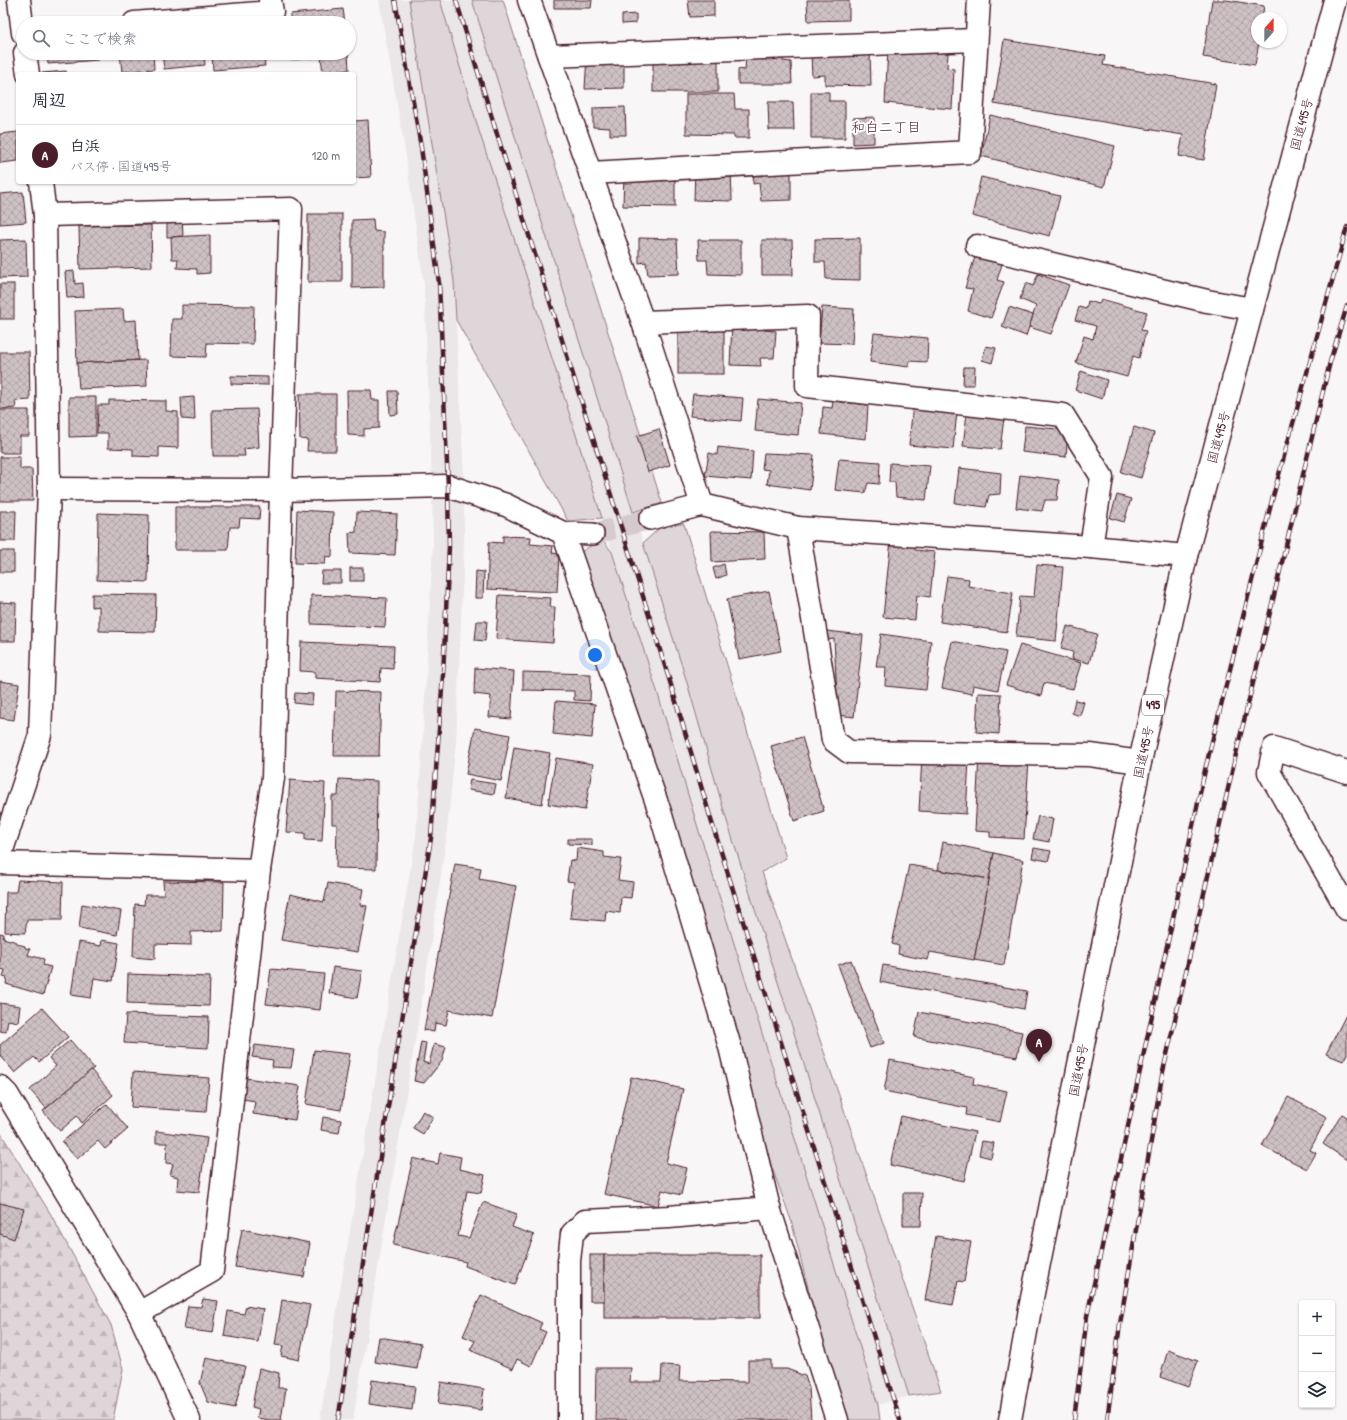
<!DOCTYPE html>
<html lang="ja">
<meta charset="utf-8">
<style>
body{margin:0;font-family:"Patrick Hand","Klee One",sans-serif;background:#f6f6f7;color:#1f2937}
.controls{position:absolute;right:12px;bottom:12px;display:grid;overflow:hidden;border-radius:4px;box-shadow:0 1px 3px #0004}
.controls button{width:36px;height:36px;display:grid;place-items:center;padding:0;border:0;border-bottom:1px solid #e0e1e3;background:#fff;color:#1f2937;font:20px sans-serif}
.compass{position:absolute;left:1251px;top:12px;width:36px;height:36px;border-radius:50%;background:#fff;box-shadow:0 1px 3px #0004;rotate:21deg}
.you{position:absolute;left:595px;top:655px;width:14px;height:14px;margin:-10px;border:3px solid #fff;border-radius:50%;background:#1a73e8;box-shadow:0 0 0 6px #1a73e833}
.badge{display:grid;place-items:center;width:26px;height:26px;border-radius:50%;background:#4a1f2b;color:#fff;font-size:13px;font-weight:700}
.pin{position:absolute;translate:-50% -33px;filter:drop-shadow(0 1px 2px #0008)}
.pin::after{content:'';position:absolute;top:21px;width:14px;height:12px;background:inherit;clip-path:polygon(0 0,100% 0,50% 100%)}
.list{margin:0;padding:0;list-style:none}
h2{display:flex;justify-content:space-between;align-items:center;height:52px;margin:0;padding:0 16px;font-size:17px}
h2 small{font-size:13px;font-weight:400;color:#747a83}
.list li{display:grid;grid-template-columns:26px 1fr auto;gap:12px;align-items:center;box-sizing:border-box;height:60px;padding:0 16px;border-top:1px solid #e0e1e3}
.list b{display:block;font-size:15px;white-space:nowrap}
.list p{margin:0;font-size:13px;white-space:nowrap;color:#747a83}
.list em{font-size:13px;font-style:normal;color:#747a83}
.icon{flex:none;width:22px;height:22px;fill:none;stroke:currentColor;stroke-width:2;stroke-linecap:round;stroke-linejoin:round}
.map{position:relative;flex:none;width:1347px;height:1420px;overflow:hidden}
.search{position:absolute;background:#fff;box-shadow:0 1px 3px #0004;left:16px;top:16px;width:340px;height:44px;display:flex;align-items:center;gap:10px;box-sizing:border-box;padding:0 14px;border-radius:22px;color:#747a83;font-size:15px}
.panel{position:absolute;background:#fff;box-shadow:0 1px 3px #0004;left:16px;top:72px;width:340px;height:112px;border-radius:4px}
.map>svg:first-child{display:block}
.built{fill:#ebe6e8}
.green{fill:#ded6d9;stroke:#947a82}
.forest{fill:url(#forest-firs);stroke:#947a82}
.building{fill:url(#building-cross-hatch);stroke:#4a1f2b}
.lines{fill:none;stroke-linecap:round;stroke-linejoin:round}
.pedestrian-tunnel{stroke:#d5cbce;stroke-width:21;stroke-dasharray:21 10;stroke-linecap:butt}
.pedestrian-casing{stroke:#4a1f2b;stroke-width:24}
.minor-casing{stroke:#4a1f2b;stroke-width:25}
.trunk-casing{stroke:#4a1f2b;stroke-width:25}
.pedestrian{stroke:#fff;stroke-width:21}
.minor{stroke:#fff;stroke-width:22}
.trunk{stroke:#fff;stroke-width:22}
.rail-casing{stroke:#4a1f2b;stroke-width:4.5}
.rail{stroke:#fff;stroke-width:3;stroke-dasharray:9;stroke-linecap:butt}
.labels{text-anchor:middle;stroke-width:4;stroke-linejoin:round;paint-order:stroke}
.shield{fill:#fff;stroke:#80626b;stroke-width:1}
.shield-label{font-size:12px;font-weight:bold;fill:#4a1f2b}
.street-label{font-size:13px;fill:#4a1f2b;stroke:#fff}
.neighbourhood-label{font-size:14px;fill:#4a1f2b;stroke:#fff}
</style>
<div class="map">
<svg width="1347" height="1420" viewBox="0 0 1347 1420">
<defs>
<pattern id="forest-firs" width="22" height="20" patternUnits="userSpaceOnUse"><rect width="22" height="20" fill="#ded6d9"/><path d="M5 1l3.5 6h-7zM16 11l3.5 6h-7z" fill="#c0b7ba"/></pattern>
<pattern id="building-cross-hatch" width="8" height="8" patternUnits="userSpaceOnUse"><rect width="8" height="8" fill="#cdc1c4"/><path d="M0 0l8 8M0 8l8-8" fill="none" stroke="#b2a5a9"/></pattern>
</defs>
<rect width="100%" height="100%" fill="#f8f6f7"/>
<filter id="ink" filterUnits="userSpaceOnUse"><feTurbulence type="fractalNoise" baseFrequency=".025" numOctaves="2"/><feDisplacementMap in="SourceGraphic" scale="8" xChannelSelector="R" yChannelSelector="G"/><feConvolveMatrix kernelMatrix="1 2 1 2 8 2 1 2 1" color-interpolation-filters="sRGB"/></filter>
<g filter="url(#ink)">
<g class="built">
<polygon points="379,0 411,0 437,144 454,281 464,481 464,546 456,741 446,840 430,949 353,1420 320,1420 339,1297 416,836 423,736 433,545 432,479 424,285 405,150"/>
<polygon points="440,0 472,0 686,679 726,818 909,1396 878,1405 698,828 657,691 612,552 525,272 480,134"/>
</g>
<g class="green">
<polygon points="409,0 440,0 480,134 525,272 602,518 568,521 456,320 454,281"/>
<polygon points="472,0 503,0 662,503 633,512"/>
<polygon points="684,524 786,858 762,872 941,1391 909,1396 726,818 686,679 643,543 663,525"/>
<polygon points="602,539 612,552 657,691 698,828 878,1405 880,1420 844,1420 807,1284 791,1220 771,1165 746,1072 576,555"/>
</g>
<polygon class="forest" points="0,1132 50,1213 111,1325 123,1369 113,1420 0,1420"/>
<g class="building">
<polygon points="554,0 592,0 591,8 554,8"/>
<polygon points="688,0 714,0 714,16 690,17"/>
<polygon points="807,0 849,0 849,20 808,21"/>
<polygon points="1212,0 1226,0 1264,6 1262,18 1257,18 1257,42 1259,42 1255,65 1203,57"/>
<polygon points="343,9 345,23 290,23 290,14"/>
<polygon points="636,14 636,23 622,24 622,15"/>
<polygon points="1004,40 1105,56 1103,65 1216,84 1204,160 1179,156 1183,135 994,104"/>
<polygon points="888,50 948,53 947,68 954,69 952,109 885,103"/>
<polygon points="870,52 871,86 825,85 825,75 812,76 811,54"/>
<polygon points="47,53 97,53 98,60 48,64"/>
<polygon points="120,53 153,53 154,69 122,72"/>
<polygon points="162,53 204,53 205,65 164,69"/>
<polygon points="212,53 271,53 271,57 264,57 265,66 213,70"/>
<polygon points="290,53 348,53 349,70 323,73 321,57 290,60"/>
<polygon points="624,54 624,88 585,89 587,55"/>
<polygon points="746,56 783,56 783,61 791,62 792,84 738,84 738,69 745,70"/>
<rect x="653" y="57" width="65" height="35"/>
<polygon points="66,71 67,74 42,74 42,73"/>
<polygon points="811,92 829,92 829,101 845,101 845,138 811,138"/>
<polygon points="686,94 734,94 735,109 749,109 749,138 734,138 734,135 686,134"/>
<polygon points="768,102 793,102 794,130 769,130"/>
<polygon points="625,107 626,135 610,135 610,128 593,127 593,108"/>
<polygon points="990,115 1115,146 1104,187 981,156"/>
<polygon points="874,117 874,143 853,144 853,118"/>
<polygon points="368,120 371,177 354,178 354,121"/>
<polygon points="18,132 18,161 0,163 0,134"/>
<polygon points="695,168 731,168 732,201 694,200"/>
<polygon points="754,168 791,168 791,200 761,201 759,183 753,184"/>
<polygon points="624,173 675,173 675,207 623,206"/>
<polygon points="981,177 1060,196 1050,236 972,216"/>
<polygon points="23,192 26,222 0,224 0,194"/>
<rect x="308" y="214" width="34" height="68"/>
<polygon points="167,216 182,216 183,236 167,237"/>
<polygon points="373,219 374,231 384,232 384,287 352,288 352,220"/>
<polygon points="151,225 152,267 80,269 79,226"/>
<polygon points="210,235 210,273 197,274 197,269 177,268 178,259 172,259 171,237"/>
<polygon points="639,238 677,239 679,274 648,275 646,262 639,263"/>
<polygon points="860,238 860,280 826,279 825,262 815,262 815,239"/>
<polygon points="26,239 27,277 0,278 0,240"/>
<polygon points="698,240 741,240 741,275 708,274 707,260 699,260"/>
<polygon points="762,240 792,240 793,275 762,275"/>
<polygon points="976,254 1002,264 997,280 1004,282 991,318 968,311 973,289 965,288"/>
<polygon points="74,271 75,284 83,283 84,297 67,298 65,272"/>
<polygon points="1038,274 1069,285 1051,334 1029,327 1036,306 1020,299 1026,283 1033,286"/>
<rect x="0" y="284" width="14" height="35"/>
<polygon points="1101,299 1147,312 1141,330 1146,331 1139,358 1133,356 1127,377 1076,363 1084,336 1093,339 1096,326 1075,320 1079,307 1086,309 1088,301 1099,304"/>
<polygon points="182,305 254,306 253,344 207,343 206,357 171,356 172,319 182,319"/>
<polygon points="822,307 854,309 852,344 819,343"/>
<polygon points="1009,307 1033,315 1026,336 1002,327"/>
<polygon points="123,309 124,321 136,320 138,360 77,363 75,311"/>
<polygon points="764,323 764,330 776,331 774,358 760,358 761,366 730,365 732,324"/>
<rect x="678" y="327" width="46" height="47"/>
<polygon points="874,333 928,338 927,362 909,361 909,367 870,362"/>
<polygon points="986,346 996,348 992,363 982,360"/>
<polygon points="0,352 29,352 30,400 15,401 16,408 0,409"/>
<polygon points="146,360 147,386 79,389 77,363"/>
<polygon points="964,367 975,367 974,385 963,385"/>
<polygon points="1081,371 1107,380 1102,399 1075,390"/>
<polygon points="231,376 268,377 268,385 231,384"/>
<polygon points="347,390 371,390 372,400 379,400 379,428 364,429 364,436 348,435"/>
<polygon points="389,391 397,391 398,414 390,415"/>
<polygon points="299,394 336,394 336,451 307,451 308,440 300,439"/>
<polygon points="693,394 743,398 741,421 690,416"/>
<polygon points="69,397 96,397 96,436 69,437"/>
<polygon points="194,397 195,420 182,419 181,398"/>
<polygon points="758,399 801,403 798,435 755,431"/>
<polygon points="109,400 166,401 166,411 178,412 178,448 159,447 159,457 133,456 133,449 108,448 108,433 97,433 98,405 109,405"/>
<polygon points="833,401 868,405 866,439 821,434 823,407 832,408"/>
<polygon points="913,403 957,412 953,449 909,445"/>
<polygon points="257,409 259,447 244,449 245,456 213,456 212,410"/>
<polygon points="0,410 29,410 29,436 20,436 20,453 0,453"/>
<polygon points="967,413 1004,418 1000,449 963,446"/>
<polygon points="1025,426 1068,430 1066,457 1022,452"/>
<polygon points="1134,427 1154,433 1141,478 1121,472"/>
<polygon points="659,429 670,465 648,472 637,436"/>
<polygon points="718,447 753,451 751,480 705,476 709,453 717,455"/>
<polygon points="764,453 814,455 810,490 767,484 769,470 762,469"/>
<polygon points="0,457 20,457 20,469 32,469 33,501 0,501"/>
<polygon points="839,459 880,462 879,484 868,483 865,493 835,490"/>
<polygon points="890,463 930,466 926,500 896,497 895,482 889,482"/>
<polygon points="959,468 1001,473 1000,494 989,495 986,507 955,503"/>
<polygon points="1020,475 1059,480 1057,500 1045,500 1042,511 1016,508"/>
<polygon points="1117,495 1131,499 1124,522 1110,518"/>
<polygon points="175,507 260,507 259,519 240,518 239,527 230,527 228,550 175,550"/>
<polygon points="297,510 333,512 332,557 326,556 325,564 295,563"/>
<polygon points="0,511 16,511 15,541 0,541"/>
<polygon points="357,512 397,514 395,555 350,553 349,533 356,532"/>
<polygon points="98,513 149,515 148,582 97,580"/>
<polygon points="711,531 764,532 765,559 712,562"/>
<polygon points="503,536 531,537 530,544 553,546 552,553 559,554 557,592 487,589 489,542 503,543"/>
<polygon points="891,540 915,542 915,550 935,552 930,597 917,595 915,620 883,617"/>
<rect x="0" y="551" width="14" height="21"/>
<polygon points="724,564 726,575 716,579 713,568"/>
<polygon points="1037,565 1063,567 1056,641 1016,637 1020,596 1034,597"/>
<rect x="350" y="568" width="13" height="13"/>
<polygon points="322,571 341,571 341,583 321,583"/>
<polygon points="476,571 484,572 483,598 475,598"/>
<polygon points="947,576 969,579 968,586 1013,593 1007,632 940,622"/>
<polygon points="769,591 781,651 739,659 727,599"/>
<polygon points="92,594 156,595 155,632 99,631 99,606 92,607"/>
<polygon points="311,595 387,598 385,627 311,624"/>
<polygon points="499,595 551,598 550,607 555,607 553,643 496,639"/>
<polygon points="0,602 16,603 15,641 0,641"/>
<polygon points="477,621 487,621 485,641 475,640"/>
<polygon points="1067,626 1097,634 1089,663 1072,659 1073,652 1061,649"/>
<polygon points="826,631 863,635 854,717 838,715 834,639 827,640"/>
<polygon points="881,634 931,641 926,690 885,686 886,667 876,667"/>
<polygon points="952,641 1006,652 998,690 973,685 972,694 942,688"/>
<polygon points="301,642 394,646 393,669 381,668 380,682 315,678 315,672 300,671"/>
<polygon points="1020,645 1081,663 1073,689 1044,683 1041,696 1006,685"/>
<polygon points="475,668 514,671 511,719 489,717 491,696 474,694"/>
<polygon points="523,672 591,674 590,701 574,700 574,691 523,690"/>
<polygon points="0,681 19,684 14,720 0,718"/>
<polygon points="336,691 381,692 379,756 334,756"/>
<polygon points="295,693 313,694 312,705 294,703"/>
<polygon points="978,693 1001,694 999,734 976,732"/>
<polygon points="1075,700 1084,702 1080,716 1072,713"/>
<polygon points="556,701 595,704 592,738 553,734"/>
<polygon points="475,728 510,735 501,781 466,774"/>
<polygon points="802,737 824,811 794,821 771,746"/>
<polygon points="514,747 550,753 542,804 506,798"/>
<polygon points="979,756 1029,759 1024,839 990,837 990,832 975,831"/>
<polygon points="922,757 969,760 966,814 919,811"/>
<polygon points="556,758 593,764 585,810 548,804"/>
<polygon points="339,779 377,781 376,869 336,868 337,824 332,824 332,796 338,796"/>
<polygon points="290,780 325,783 322,841 305,840 305,833 286,832"/>
<polygon points="470,780 496,784 494,794 468,790"/>
<polygon points="1038,816 1053,819 1049,842 1033,839"/>
<polygon points="568,839 592,839 592,845 568,844"/>
<polygon points="943,842 994,853 989,879 938,870"/>
<polygon points="577,848 604,852 604,857 621,859 618,880 633,882 631,898 621,897 620,913 606,911 605,921 570,918 574,882 567,881 570,860 576,861"/>
<polygon points="1034,848 1051,851 1048,861 1032,858"/>
<polygon points="994,853 1023,860 1004,965 974,960"/>
<polygon points="455,864 481,868 479,879 516,886 492,1018 449,1010 446,1025 435,1023 434,1032 424,1030"/>
<polygon points="909,865 989,879 974,960 930,952 928,960 898,954 899,946 892,944"/>
<polygon points="18,880 63,882 62,920 27,920 25,933 5,932 6,892 16,892"/>
<polygon points="163,881 224,882 223,931 191,932 191,945 155,944 155,959 133,957 135,904 144,905 145,895 164,895"/>
<polygon points="328,883 363,889 360,905 367,906 358,952 281,940 290,894 324,902"/>
<polygon points="82,904 121,911 117,935 79,928"/>
<polygon points="0,933 4,934 3,938 17,942 17,944 25,946 25,948 30,949 28,955 44,959 43,965 51,967 43,995 6,984 7,978 3,977 5,970 0,969"/>
<polygon points="102,940 119,943 113,981 94,978 91,998 71,995 79,942 101,946"/>
<polygon points="851,960 884,1043 870,1048 838,965"/>
<polygon points="883,965 1027,991 1024,1009 880,982"/>
<polygon points="333,967 362,971 357,998 329,993"/>
<polygon points="271,969 324,974 320,1010 266,1004"/>
<polygon points="128,974 210,977 209,1006 127,1003"/>
<polygon points="0,1003 20,1006 18,1022 8,1020 6,1032 0,1031"/>
<polygon points="42,1008 68,1037 39,1062 34,1057 15,1073 0,1055 0,1045"/>
<polygon points="919,1012 1022,1032 1017,1057 914,1037"/>
<polygon points="1347,1013 1347,1054 1343,1061 1326,1054"/>
<polygon points="126,1014 209,1017 208,1048 124,1043"/>
<polygon points="70,1040 94,1068 46,1108 30,1090 56,1066 49,1058"/>
<polygon points="421,1042 426,1043 423,1062 429,1064 434,1044 446,1047 442,1061 424,1083 414,1081"/>
<polygon points="255,1045 294,1050 291,1068 272,1067 273,1060 252,1057"/>
<polygon points="314,1050 350,1054 341,1110 306,1104"/>
<polygon points="890,1060 974,1077 973,1084 1007,1091 1000,1122 966,1115 967,1108 884,1091"/>
<polygon points="91,1070 113,1095 82,1123 77,1116 60,1131 43,1111"/>
<polygon points="133,1072 209,1078 206,1112 131,1107"/>
<polygon points="631,1077 683,1089 666,1163 687,1168 681,1195 662,1190 658,1206 604,1194"/>
<polygon points="246,1078 300,1086 295,1120 253,1114 255,1101 243,1099"/>
<polygon points="1288,1097 1327,1117 1310,1150 1316,1153 1307,1169 1262,1146"/>
<polygon points="107,1104 128,1129 105,1149 98,1141 77,1159 62,1142"/>
<polygon points="423,1111 433,1117 423,1134 413,1128"/>
<polygon points="1342,1114 1347,1117 1347,1160 1323,1144"/>
<polygon points="901,1116 975,1132 964,1181 890,1165"/>
<polygon points="323,1117 341,1120 339,1133 321,1130"/>
<polygon points="156,1131 207,1138 199,1192 177,1190 178,1177 170,1175 173,1164 166,1163 167,1143 156,1143"/>
<polygon points="982,1141 994,1143 991,1158 979,1155"/>
<polygon points="440,1153 461,1157 459,1169 485,1175 481,1193 467,1191 458,1236 469,1238 483,1202 517,1214 512,1227 534,1235 515,1285 465,1266 466,1262 393,1245 413,1158 438,1164"/>
<polygon points="903,1193 922,1193 921,1226 903,1226"/>
<polygon points="0,1203 24,1209 14,1239 0,1234"/>
<polygon points="242,1229 310,1243 304,1277 235,1267"/>
<polygon points="936,1236 971,1242 964,1282 958,1281 953,1305 925,1300"/>
<rect x="590" y="1255" width="14" height="46"/>
<rect x="604" y="1255" width="156" height="63"/>
<polygon points="481,1295 542,1323 539,1329 546,1332 531,1366 517,1359 513,1369 470,1350 475,1341 463,1336"/>
<polygon points="203,1299 218,1301 213,1333 184,1329 188,1306 201,1307"/>
<polygon points="282,1300 310,1305 299,1360 281,1356 283,1346 275,1345"/>
<polygon points="246,1306 263,1309 258,1342 224,1336 228,1311 244,1314"/>
<polygon points="379,1337 421,1344 417,1369 375,1362"/>
<polygon points="1168,1350 1198,1361 1188,1387 1160,1377"/>
<polygon points="206,1358 245,1366 235,1408 208,1402 200,1383"/>
<polygon points="748,1360 771,1360 771,1369 787,1369 805,1376 809,1388 811,1420 595,1420 596,1368 631,1368 630,1382 661,1382 662,1365 680,1366 679,1381 748,1382"/>
<polygon points="259,1368 279,1373 278,1388 286,1388 281,1420 270,1420 257,1418 259,1409 252,1407"/>
<polygon points="372,1380 415,1386 412,1410 369,1404"/>
<polygon points="441,1382 484,1389 481,1410 438,1404"/>
</g>
<g class="lines">
<polyline class="pedestrian-tunnel" points="593,534 650,519"/>
<defs>
<g id="pedestrian">
<polyline points="650,519 702,505"/>
<polyline points="563,533 593,534"/>
</g>
<g id="minor">
<polyline points="19,0 23,33"/>
<polyline points="529,0 643,322 702,505 798,528 1091,547 1186,556"/>
<polyline points="134,23 272,12 270,0"/>
<polyline points="25,53 28,74"/>
<polyline points="549,56 976,40"/>
<polyline points="590,173 970,152 979,0"/>
<polyline points="45,215 291,209 281,490 273,778 259,870 212,1271 139,1313"/>
<polyline points="977,246 1207,301 1252,309"/>
<polyline points="643,322 808,316 807,386 1063,415 1102,477 1091,547"/>
<polyline points="49,489 281,490 448,486 506,505 563,533 660,812 730,1047 769,1208 837,1420"/>
<polyline points="798,528 833,740 849,752 1090,755 1140,762"/>
<polyline points="1347,772 1274,748 1269,772 1347,909"/>
<polyline points="0,856 40,735 49,489 45,215 41,182"/>
<polyline points="0,863 259,870"/>
<polyline points="0,1087 7,1094 139,1313 189,1420"/>
<polyline points="569,1420 569,1261 572,1234 585,1221 669,1217 769,1208"/>
</g>
<polyline id="trunk" points="1010,1420 1032,1298 1140,762 1186,556 1335,0"/>
</defs>
<use href="#pedestrian" class="pedestrian-casing"/>
<use href="#minor" class="minor-casing"/>
<use href="#trunk" class="trunk-casing"/>
<use href="#pedestrian" class="pedestrian"/>
<use href="#minor" class="minor"/>
<use href="#trunk" class="trunk"/>
<defs>
<g id="rail">
<polyline points="456,0 496,131 671,685 712,823 900,1420"/>
<polyline points="338,1420 431,838 443,675 449,546 448,486 439,283 421,147 395,0"/>
<polyline points="1074,1420 1087,1316 1205,770 1272,500 1347,227"/>
<polyline points="1107,1420 1120,1324 1162,1076 1236,754 1330,362 1347,306"/>
</g>
</defs>
<use href="#rail" class="rail-casing"/>
<use href="#rail" class="rail"/>
</g>
</g>
<g class="labels">
<rect class="shield" x="1142" y="695" width="22" height="20" rx="3"/>
<g class="shield-label">
<text x="1153" y="709">495</text>
</g>
<g class="street-label">
<text transform="translate(1301 124) rotate(-75)" y="5">国道495号</text>
<text transform="translate(1218 437) rotate(-75)" y="5">国道495号</text>
<text transform="translate(1143 752) rotate(-78)" y="5">国道495号</text>
<text transform="translate(1078 1070) rotate(-79)" y="5">国道495号</text>
</g>
<g class="neighbourhood-label">
<text x="886" y="132">和白二丁目</text>
</g>
</g>
</svg>
<div class="controls">
<button>+</button>
<button>−</button>
<button><svg class="icon" aria-label="layers" viewBox="0 0 24 24"><path d="M12 4l9 5-9 5-9-5zM3 14l9 5 9-5"/></svg></button>
</div>
<svg class="compass" viewBox="-18 -18 36 36"><path d="M0-13l5 13h-10z" fill="#e53935"/><path d="M0 13l5-13h-10z" fill="#747a83"/></svg>
<div class="you"></div>
<div class="pin badge" style="left:1039px;top:1062px">A</div>
<div class="search"><svg class="icon" aria-label="search" viewBox="0 0 24 24"><circle cx="10" cy="10" r="6"/><path d="M15 15l6 6"/></svg>ここで検索</div>
<section class="panel">
<h2>周辺<small></small></h2>
<ul class="list">
<li><span class="badge">A</span><div><b>白浜</b><p>バス停 · 国道495号</p></div><em>120 m</em></li>
</ul>
</section>
</div>
